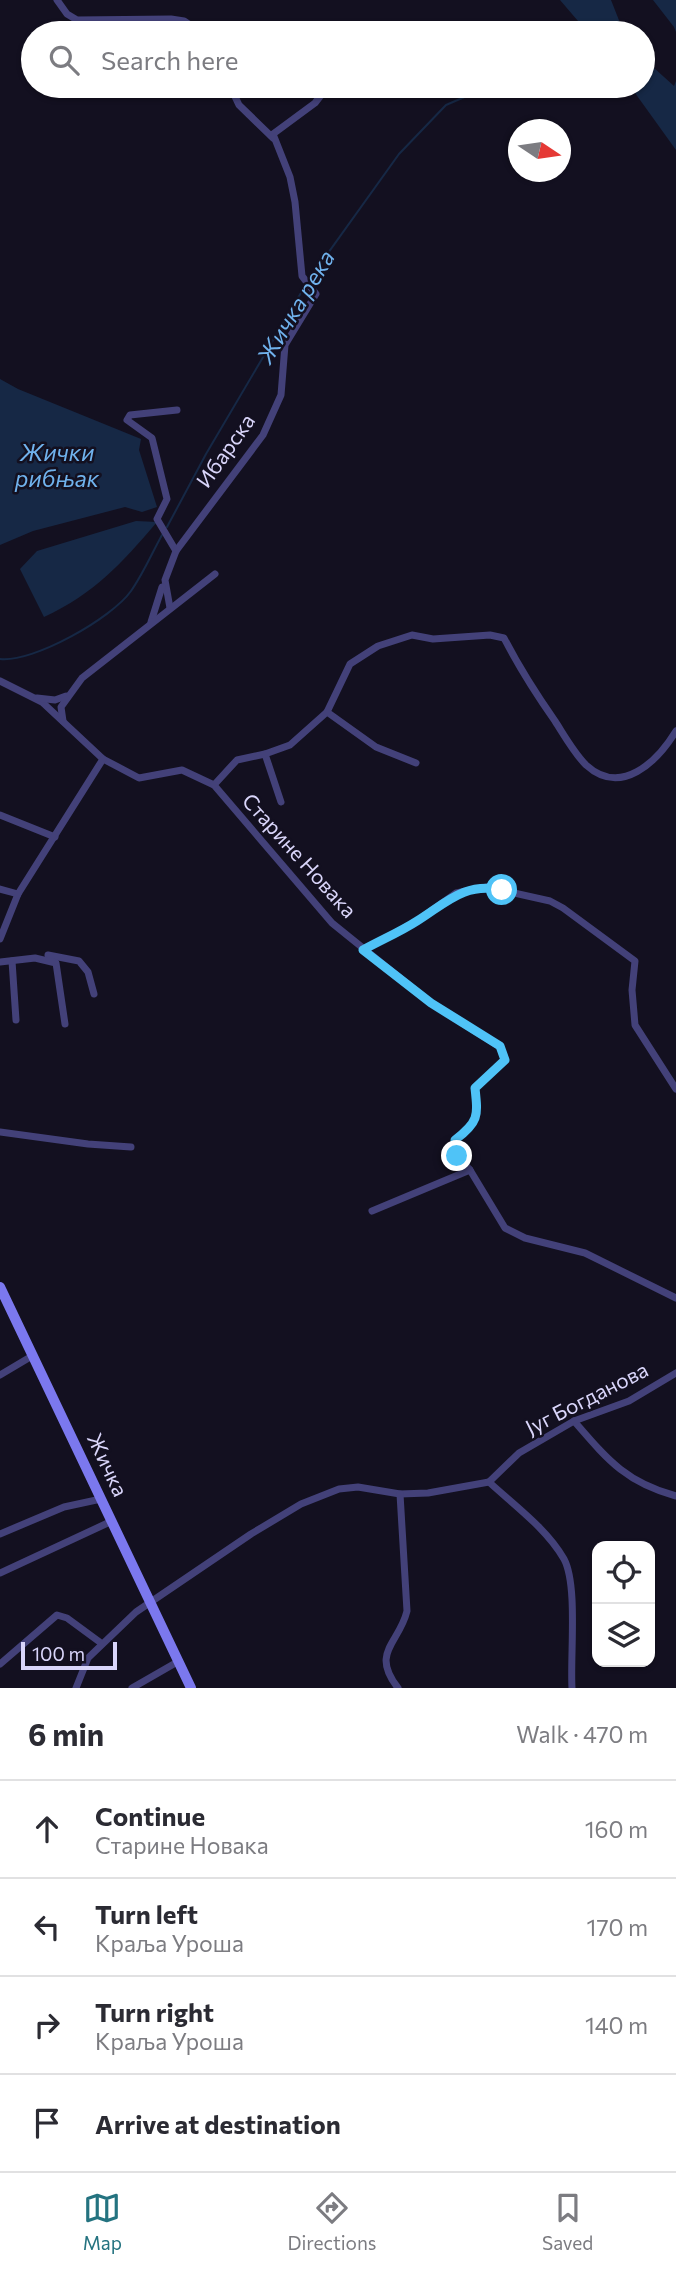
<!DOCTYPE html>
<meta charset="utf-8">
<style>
body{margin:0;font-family:Commissioner,sans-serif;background:#f7f7f7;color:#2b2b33}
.controls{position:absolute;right:21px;bottom:21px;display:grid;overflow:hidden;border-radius:14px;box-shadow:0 2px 5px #0004}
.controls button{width:63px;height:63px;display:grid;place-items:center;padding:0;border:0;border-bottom:2px solid #e1e1e2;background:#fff;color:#2b2b33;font:35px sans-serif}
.compass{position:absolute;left:508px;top:119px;width:63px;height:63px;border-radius:50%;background:#fff;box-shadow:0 2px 5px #0004;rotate:103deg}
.scale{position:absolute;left:21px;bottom:18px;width:96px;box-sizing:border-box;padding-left:7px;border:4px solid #d9d5fa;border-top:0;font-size:19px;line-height:24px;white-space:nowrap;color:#d9d5fa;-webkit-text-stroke:5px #131020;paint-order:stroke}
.stop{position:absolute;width:21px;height:21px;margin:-16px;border:5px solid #4fc3f7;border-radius:50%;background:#fff}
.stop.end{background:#4fc3f7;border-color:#fff;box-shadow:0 2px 7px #0008}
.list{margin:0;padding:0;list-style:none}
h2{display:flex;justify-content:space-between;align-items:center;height:91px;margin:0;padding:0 28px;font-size:30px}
h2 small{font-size:23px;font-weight:400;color:#7c7c81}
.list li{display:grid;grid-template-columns:46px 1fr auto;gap:21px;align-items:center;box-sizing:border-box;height:98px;padding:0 28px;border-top:2px solid #e1e1e2}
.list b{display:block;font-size:26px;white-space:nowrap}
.list p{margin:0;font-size:23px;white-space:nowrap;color:#7c7c81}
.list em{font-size:23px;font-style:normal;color:#7c7c81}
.icon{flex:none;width:38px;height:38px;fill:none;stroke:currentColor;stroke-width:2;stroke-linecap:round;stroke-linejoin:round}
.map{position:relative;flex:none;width:676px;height:1688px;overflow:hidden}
.search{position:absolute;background:#fff;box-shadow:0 2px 5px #0004;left:21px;right:21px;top:21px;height:77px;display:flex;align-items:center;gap:18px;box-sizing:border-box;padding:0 24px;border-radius:38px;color:#7c7c81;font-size:26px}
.sheet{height:483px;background:#fff}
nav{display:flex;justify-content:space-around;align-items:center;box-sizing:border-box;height:98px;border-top:2px solid #e1e1e2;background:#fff;font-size:19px;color:#7c7c81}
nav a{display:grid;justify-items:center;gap:4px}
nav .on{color:#247380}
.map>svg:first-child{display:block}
.water{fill:#162845}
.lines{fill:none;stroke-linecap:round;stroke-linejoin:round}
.stream{stroke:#162845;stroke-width:2}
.street{stroke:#434179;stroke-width:7}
.secondary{stroke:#7b78ee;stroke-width:10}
.route{stroke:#4fc3f7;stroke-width:9}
.labels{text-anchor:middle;stroke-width:5;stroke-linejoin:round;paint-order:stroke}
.street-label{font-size:21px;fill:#d9d5fa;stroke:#131020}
.water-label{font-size:23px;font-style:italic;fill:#70b2ed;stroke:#131020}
</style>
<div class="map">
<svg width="676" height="1688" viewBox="0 0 676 1688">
<rect width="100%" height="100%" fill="#131020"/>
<g class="water">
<polygon points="560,0 611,0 624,33 581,33 578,21"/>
<polygon points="653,0 676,0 676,32 674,27"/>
<polygon points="643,58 674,86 676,81 676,150 630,86 643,86"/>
<polygon points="0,379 18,389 141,439 139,450 157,507 142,512 125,507 33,531 0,545"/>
<path d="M136,521L157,522C121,564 95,593 44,617L20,569L37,551Z"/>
</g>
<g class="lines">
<g class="stream">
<polyline points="308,281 399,154 446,105 490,86"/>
<polyline points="167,527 206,454 305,286"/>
<path d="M0,659C33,663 112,618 131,591C143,574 152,553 162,535"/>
</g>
<g class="street">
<polyline points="57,0 67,14 77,20 171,19 184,21 202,33"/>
<polyline points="230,86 239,105 273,138"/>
<polyline points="176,551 157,519 167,499 152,438 127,420 130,415 177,410"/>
<polyline points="170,608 165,580 176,551 263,435 281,395 285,345 316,294 302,276 295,202 290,177 273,134 315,103 328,86"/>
<polyline points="151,622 162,587"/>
<path d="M0,681L42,702L103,759L139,778L182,770L214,785L332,923L431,1003L500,1047L505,1060L475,1088C478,1116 479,1122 455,1140L457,1156L470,1170L505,1228L525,1238L585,1253L676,1298"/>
<polyline points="37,698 55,700 66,696"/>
<polyline points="327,712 376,747 416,763"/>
<polyline points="63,721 61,707 82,678 215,574"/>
<polyline points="265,754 281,802"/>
<path d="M214,785L237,760L265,754L290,745L327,712L350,664L378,646L412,635L433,639L490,635L504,638C519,667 536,694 555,721C564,735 574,753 586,765C621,797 657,762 676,731"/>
<polyline points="0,815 55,837"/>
<polyline points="0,889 18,894"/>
<polyline points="0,939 18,894 103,759"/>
<polyline points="363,950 417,921 456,893 487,887 550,901 563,908 635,961 632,990 635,1025 676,1089"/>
<polyline points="48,955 79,961 88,972 94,994"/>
<polyline points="12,961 16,1020"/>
<polyline points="0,962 35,958 56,963 65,1024"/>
<polyline points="0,1132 88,1144 131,1147"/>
<polyline points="372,1211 470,1170"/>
<polyline points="0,1375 32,1356"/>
<path d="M574,1421C607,1459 625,1482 676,1496"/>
<path d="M489,1482C514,1505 547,1529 564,1559C578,1585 570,1656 572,1688"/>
<polyline points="0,1534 64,1507 101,1499"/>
<polyline points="0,1573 112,1521"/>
<polyline points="0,1664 57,1615 67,1618 101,1643"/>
<polyline points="76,1688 88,1658 136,1612 251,1534 301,1504 339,1489 358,1487 400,1494 428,1493 489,1482 519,1453 574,1421 629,1401 676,1373"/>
<polyline points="132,1688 179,1661"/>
<path d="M398,1688C370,1652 399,1644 407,1611L400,1494"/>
</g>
<polyline class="secondary" points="0,1287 191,1688"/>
</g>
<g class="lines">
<path class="route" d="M457,1156L455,1140C479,1122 478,1116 475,1088L505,1060L500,1046L431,1003L363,950C381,940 400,932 417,921C447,902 465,882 502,890"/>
</g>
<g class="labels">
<g class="street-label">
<text transform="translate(226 451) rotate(-55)" y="7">Ибарска</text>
<text transform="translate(299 856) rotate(48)" y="7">Старине Новака</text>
<text transform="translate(587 1399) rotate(-27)" y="7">Југ Богданова</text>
<text transform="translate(107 1465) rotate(65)" y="7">Жичка</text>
</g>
<g class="water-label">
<text transform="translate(296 307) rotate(-59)" y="8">Жичка река</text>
<text x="57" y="461">Жички<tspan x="57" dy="26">рибњак</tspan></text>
</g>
</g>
</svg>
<div class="controls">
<button><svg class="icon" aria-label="locate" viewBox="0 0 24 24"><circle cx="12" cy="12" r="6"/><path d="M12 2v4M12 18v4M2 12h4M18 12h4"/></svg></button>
<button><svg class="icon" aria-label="layers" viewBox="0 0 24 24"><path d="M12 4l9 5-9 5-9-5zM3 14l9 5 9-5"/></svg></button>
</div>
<svg class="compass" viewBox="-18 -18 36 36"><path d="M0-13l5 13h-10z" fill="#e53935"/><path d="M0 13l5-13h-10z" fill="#7c7c81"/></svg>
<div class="scale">100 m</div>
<div class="stop" style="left:502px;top:890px"></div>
<div class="stop end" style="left:457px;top:1156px"></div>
<div class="search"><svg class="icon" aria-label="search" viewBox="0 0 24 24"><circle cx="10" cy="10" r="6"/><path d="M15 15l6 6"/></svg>Search here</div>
</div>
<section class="sheet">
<h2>6 min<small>Walk · 470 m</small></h2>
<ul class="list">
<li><svg class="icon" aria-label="ahead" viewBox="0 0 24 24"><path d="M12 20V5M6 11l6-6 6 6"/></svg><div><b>Continue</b><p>Старине Новака</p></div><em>160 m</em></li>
<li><svg class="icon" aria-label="left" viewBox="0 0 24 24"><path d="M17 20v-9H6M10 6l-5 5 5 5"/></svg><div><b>Turn left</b><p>Краља Уроша</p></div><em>170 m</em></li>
<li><svg class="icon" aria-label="right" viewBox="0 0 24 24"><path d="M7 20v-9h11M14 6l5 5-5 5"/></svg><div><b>Turn right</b><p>Краља Уроша</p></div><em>140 m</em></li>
<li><svg class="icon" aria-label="arrive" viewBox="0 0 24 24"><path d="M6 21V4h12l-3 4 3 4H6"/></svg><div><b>Arrive at destination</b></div></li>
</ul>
</section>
<nav>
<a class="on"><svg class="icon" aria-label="map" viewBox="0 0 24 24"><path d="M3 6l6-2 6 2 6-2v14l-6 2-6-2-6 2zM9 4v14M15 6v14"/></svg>Map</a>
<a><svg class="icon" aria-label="directions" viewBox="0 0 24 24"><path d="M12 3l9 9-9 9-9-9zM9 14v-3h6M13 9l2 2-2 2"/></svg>Directions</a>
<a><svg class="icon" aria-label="saved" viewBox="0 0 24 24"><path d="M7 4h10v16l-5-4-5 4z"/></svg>Saved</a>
</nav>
